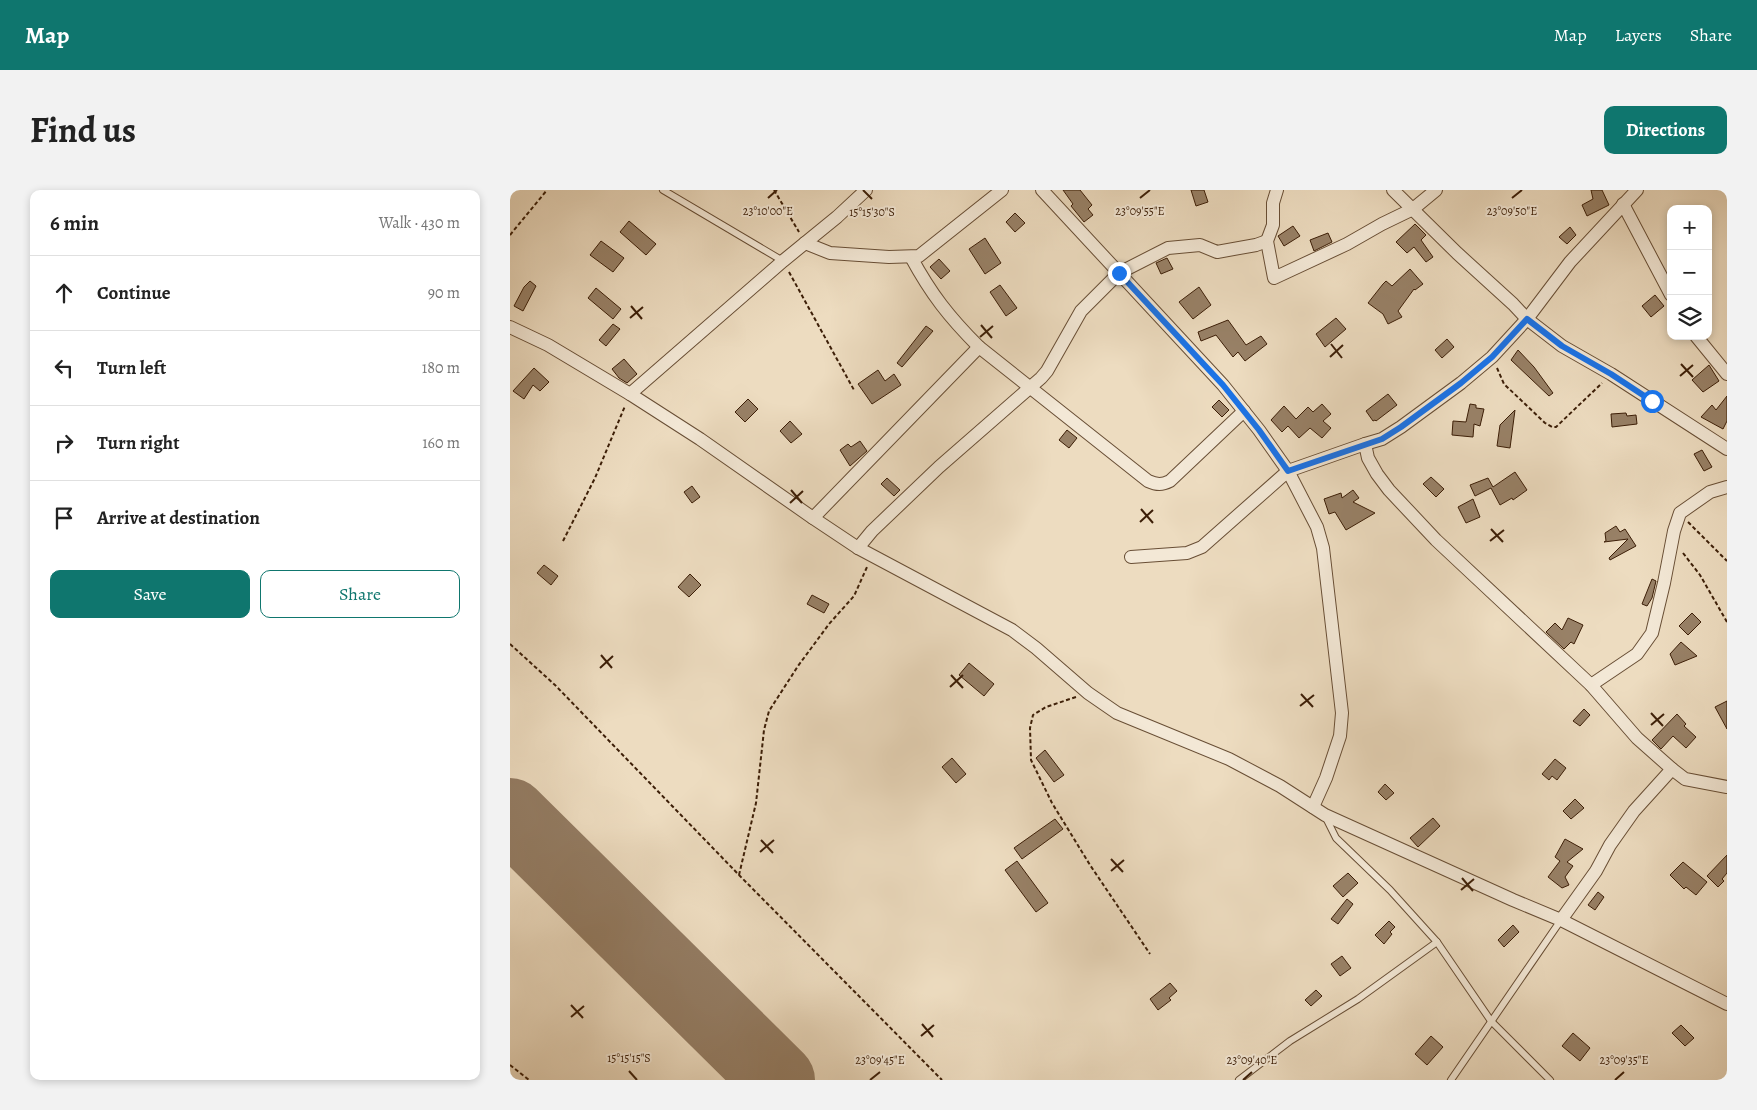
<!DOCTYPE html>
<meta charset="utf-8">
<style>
body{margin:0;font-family:Alegreya,serif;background:#f2f2f2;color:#222}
.controls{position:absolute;right:15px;top:15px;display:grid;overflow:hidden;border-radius:10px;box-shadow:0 2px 8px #0003}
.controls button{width:45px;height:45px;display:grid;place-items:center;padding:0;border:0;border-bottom:1px solid #e0e0e0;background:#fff;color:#222;font:25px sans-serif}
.stop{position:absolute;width:15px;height:15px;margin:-11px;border:4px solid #1a73e8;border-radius:50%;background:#fff}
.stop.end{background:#1a73e8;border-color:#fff;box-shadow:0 1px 5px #0008}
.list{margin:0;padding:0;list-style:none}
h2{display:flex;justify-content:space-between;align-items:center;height:65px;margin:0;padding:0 20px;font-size:21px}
h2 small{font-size:16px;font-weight:400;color:#767676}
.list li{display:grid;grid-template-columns:32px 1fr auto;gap:15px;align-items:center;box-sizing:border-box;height:75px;padding:0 20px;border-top:1px solid #e0e0e0}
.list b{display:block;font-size:19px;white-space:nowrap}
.list em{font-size:16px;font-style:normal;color:#767676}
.actions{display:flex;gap:10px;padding:15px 20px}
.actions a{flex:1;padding:11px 0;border:1px solid #0f766e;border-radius:10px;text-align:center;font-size:18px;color:#0f766e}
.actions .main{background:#0f766e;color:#fff}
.icon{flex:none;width:28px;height:28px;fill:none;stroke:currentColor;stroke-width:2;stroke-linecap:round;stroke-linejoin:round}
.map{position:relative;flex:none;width:1217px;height:890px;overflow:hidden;border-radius:10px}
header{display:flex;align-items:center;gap:30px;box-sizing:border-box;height:70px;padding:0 25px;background:#0f766e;color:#fff}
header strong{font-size:24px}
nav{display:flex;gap:28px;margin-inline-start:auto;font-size:18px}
.intro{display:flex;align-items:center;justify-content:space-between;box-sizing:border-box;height:120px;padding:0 30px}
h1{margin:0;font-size:35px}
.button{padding:12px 22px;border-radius:10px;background:#0f766e;color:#fff;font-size:18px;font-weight:700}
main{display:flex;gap:30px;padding:0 30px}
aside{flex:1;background:#fff;border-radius:10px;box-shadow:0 2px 8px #0003}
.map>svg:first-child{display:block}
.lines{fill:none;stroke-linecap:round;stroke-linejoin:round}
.runway{stroke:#947d64;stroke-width:74}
.building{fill:#988167;stroke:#3c1e07}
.service-casing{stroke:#684e35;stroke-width:8}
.minor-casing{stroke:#684e35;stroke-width:14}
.path{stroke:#3c1e07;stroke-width:2;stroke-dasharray:4 2.5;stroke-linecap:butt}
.service{stroke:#f3e8d6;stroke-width:6}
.minor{stroke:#f3e8d6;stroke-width:12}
.route{stroke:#1a73e8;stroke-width:6}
.ticks{fill:none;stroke:#3c1e07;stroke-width:2}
.ticks-label{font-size:12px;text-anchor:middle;fill:#3c1e07;stroke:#f3e8d6;stroke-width:4;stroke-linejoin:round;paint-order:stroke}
</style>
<header>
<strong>Map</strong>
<nav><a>Map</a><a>Layers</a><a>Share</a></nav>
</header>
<div class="intro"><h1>Find us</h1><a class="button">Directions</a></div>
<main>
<aside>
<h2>6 min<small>Walk · 430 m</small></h2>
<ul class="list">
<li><svg class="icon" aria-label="ahead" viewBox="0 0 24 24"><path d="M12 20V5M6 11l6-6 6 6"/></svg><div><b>Continue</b></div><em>90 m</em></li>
<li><svg class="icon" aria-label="left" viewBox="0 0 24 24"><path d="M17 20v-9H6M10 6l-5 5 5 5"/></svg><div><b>Turn left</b></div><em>180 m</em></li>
<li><svg class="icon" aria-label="right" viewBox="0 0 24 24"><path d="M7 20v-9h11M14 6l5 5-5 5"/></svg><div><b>Turn right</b></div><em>160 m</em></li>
<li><svg class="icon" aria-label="arrive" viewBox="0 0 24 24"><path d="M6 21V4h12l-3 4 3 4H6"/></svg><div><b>Arrive at destination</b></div></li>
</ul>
<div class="actions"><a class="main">Save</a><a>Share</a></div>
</aside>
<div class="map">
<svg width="1217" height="890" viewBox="0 0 1217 890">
<rect width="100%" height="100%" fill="#eddcc0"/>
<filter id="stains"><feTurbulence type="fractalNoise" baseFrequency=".004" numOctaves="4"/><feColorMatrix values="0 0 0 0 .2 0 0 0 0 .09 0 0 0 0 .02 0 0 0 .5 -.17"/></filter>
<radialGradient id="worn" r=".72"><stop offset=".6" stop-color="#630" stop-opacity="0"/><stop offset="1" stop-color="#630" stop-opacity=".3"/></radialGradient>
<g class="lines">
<polyline class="runway" points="0,625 268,890"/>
</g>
<g class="building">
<polygon points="553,0 570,0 582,15 578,19 583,25 574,32 561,16 563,14"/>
<polygon points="681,0 694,0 698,12 686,16"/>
<polygon points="1081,0 1092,0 1099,15 1077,26 1072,15 1083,9"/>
<polygon points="505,23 515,33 505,42 496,32"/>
<polygon points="119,31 146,54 136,65 110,42"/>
<polygon points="905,34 916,45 911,50 923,67 916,72 904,57 897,63 886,52"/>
<polygon points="783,36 790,46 774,56 768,46"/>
<polygon points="1060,37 1066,45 1057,54 1049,47"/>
<polygon points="818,43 822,52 804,61 800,50"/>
<polygon points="475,48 491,73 475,84 459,59"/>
<polygon points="91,51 114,68 103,82 80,65"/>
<polygon points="657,68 663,79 651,84 646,73"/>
<polygon points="429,69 440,81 431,89 420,77"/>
<polygon points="900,79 913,94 905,100 904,99 888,121 892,127 878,134 873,124 858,113 873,94 876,91 882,96"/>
<polygon points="20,91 26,96 13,121 4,116 14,97"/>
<polygon points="490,95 507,118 496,126 480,102"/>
<polygon points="689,97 701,115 683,129 669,112"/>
<polygon points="86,98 111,119 103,129 78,108"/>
<polygon points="1145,105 1154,116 1141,127 1132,116"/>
<polygon points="826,128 836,139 815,157 806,144"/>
<polygon points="718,130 736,155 751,146 757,154 735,171 728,162 723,167 706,145 691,151 688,142"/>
<polygon points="103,134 110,139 96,156 89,150"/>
<polygon points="416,136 423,141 392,177 387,173"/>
<polygon points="937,149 944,157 932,168 925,160"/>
<polygon points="1008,160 1024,177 1043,203 1039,206 1001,170"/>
<polygon points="114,169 127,184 117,193 109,188 102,179"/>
<polygon points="1199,175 1209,191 1193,202 1182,190"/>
<polygon points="24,178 39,192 30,201 23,195 14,209 3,201"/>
<polygon points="368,180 375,191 384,184 391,195 362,214 348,194"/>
<polygon points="878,204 887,215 866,231 865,230 863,231 856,221"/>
<polygon points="1217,206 1217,231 1213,239 1191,227 1202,215 1206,220"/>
<polygon points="238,209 248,219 235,232 225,222"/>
<polygon points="709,210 719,220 712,227 702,217"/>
<polygon points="812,214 821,224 813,231 821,238 812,248 800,238 789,248 778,236 772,242 761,230 774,216 786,229 798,217 803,222"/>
<polygon points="960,214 966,215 966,218 974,219 970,236 964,234 963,247 942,245 943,231 956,232"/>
<polygon points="1005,220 1000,258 987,256 990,235"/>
<polygon points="1116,223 1117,226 1126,225 1127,234 1102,237 1101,224"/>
<polygon points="280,231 292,244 281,253 270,241"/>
<polygon points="557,240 567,248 559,258 549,250"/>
<polygon points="350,251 357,261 340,276 330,260 338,254 341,257"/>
<polygon points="1192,260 1202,277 1194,281 1184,264"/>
<polygon points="1005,282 1017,300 1003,310 1002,308 990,315 981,298 965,306 960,295 978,288 983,297"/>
<polygon points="921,287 934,299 926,307 913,294"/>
<polygon points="377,288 390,300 384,306 371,294"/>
<polygon points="182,296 190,307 182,313 174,302"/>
<polygon points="843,300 849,308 843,312 865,323 836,340 825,322 819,324 814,309 831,303 832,308"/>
<polygon points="963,309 970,327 956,333 948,317"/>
<polygon points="1106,336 1110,342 1115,339 1126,356 1100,370 1099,368 1118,349 1094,352 1096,351 1095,343"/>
<polygon points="34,375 48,386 41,395 27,383"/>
<polygon points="180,384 191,395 179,407 168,397"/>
<polygon points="1142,389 1146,391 1142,408 1137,416 1132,414"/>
<polygon points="302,405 319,414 314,423 297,414"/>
<polygon points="1182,423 1191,432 1178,445 1169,436"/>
<polygon points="1058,428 1073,435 1064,454 1061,452 1054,459 1036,442 1045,433 1052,440"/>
<polygon points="1171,452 1187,466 1165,475 1160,464"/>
<polygon points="459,473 484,494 474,506 449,485"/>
<polygon points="1217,511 1217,539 1205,517"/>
<polygon points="1074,519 1080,525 1070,536 1063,531"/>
<polygon points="1167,524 1176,534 1174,536 1186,547 1176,558 1163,546 1151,559 1142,550"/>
<polygon points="535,560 554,585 544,592 526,568"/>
<polygon points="442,568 456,584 446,593 432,577"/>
<polygon points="1045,569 1056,578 1047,590 1042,586 1039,590 1032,584"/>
<polygon points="875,594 884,603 876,610 868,602"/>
<polygon points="1065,609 1074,618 1061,629 1053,621"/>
<polygon points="923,628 930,636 908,657 900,648"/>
<polygon points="545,629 553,639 512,669 504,658"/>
<polygon points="1055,649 1073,659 1057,672 1063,676 1055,687 1059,695 1052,698 1038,687 1050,671 1045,667"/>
<polygon points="1217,665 1217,683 1212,689 1214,691 1208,697 1197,686"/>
<polygon points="507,671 538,713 526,722 495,680"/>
<polygon points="1173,672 1197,692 1186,705 1176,697 1174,699 1160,685"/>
<polygon points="838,683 848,693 833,707 823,696"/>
<polygon points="1088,702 1094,707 1085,720 1078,715"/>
<polygon points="837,709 843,714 828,734 821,729"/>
<polygon points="879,731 885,737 880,742 882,744 874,754 865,745"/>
<polygon points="1003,735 1009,742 994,757 988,750"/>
<polygon points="832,766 841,778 830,786 821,774"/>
<polygon points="660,793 667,801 659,808 661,810 648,820 640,809"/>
<polygon points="806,800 812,806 801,816 795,810"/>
<polygon points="1171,835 1184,848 1175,856 1162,843"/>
<polygon points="1063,843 1080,858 1070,871 1052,856"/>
<polygon points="921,846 933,857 917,875 905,864"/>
</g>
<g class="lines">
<defs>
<g id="service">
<polyline points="153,0 273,71"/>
<polyline points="815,626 826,648 880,700 927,752 981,831 1040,890"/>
<polyline points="729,890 780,851 848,809 927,752"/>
<polyline points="941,890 1051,730"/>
</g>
<g id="minor">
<polyline points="532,0 713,195 749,240 778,281 855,254 858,268 867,284 879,300 926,350 1081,495 1127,548 1162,579"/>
<polyline points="767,0 763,13 763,35 757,51 764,88 837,54 872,34 903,19 926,0"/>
<polyline points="883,0 947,63 1003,114 1017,129 1052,156 1101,184 1217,259"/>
<polyline points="1113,14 1161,105"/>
<polyline points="295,53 320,63 379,67 409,66 492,0"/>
<path d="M401,67C421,104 439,127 469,157"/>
<polyline points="0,137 38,155 120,204 190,249 303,328 348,358 502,440 526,458 578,503 607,523 719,569 770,596 815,625 1003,710 1051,730 1217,814"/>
<polyline points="1186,146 1217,184"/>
<polyline points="120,204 273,71 327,27 356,0"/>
<polyline points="855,254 872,249 891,237 951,193 982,167 1017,129 1060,72 1127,0"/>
<path d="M303,328L469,157L638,291C647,295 652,295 660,291L734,221"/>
<polyline points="348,358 362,341 429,277 531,188 537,181 571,121 609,83 658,58 690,55 707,62 746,55 757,51"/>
<polyline points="621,367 677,363 692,357 778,281 807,337 813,358 832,523 830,546 816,588 803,617"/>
<polyline points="1081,495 1127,464 1142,443 1154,393 1164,341 1170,323 1200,302 1217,297"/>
<polyline points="1051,730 1086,681 1100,655 1124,621 1162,579 1175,589 1217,597"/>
</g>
</defs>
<use href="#service" class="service-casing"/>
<use href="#minor" class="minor-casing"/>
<g class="path">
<polyline points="264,0 289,42"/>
<polyline points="0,45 37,0"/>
<polyline points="279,82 344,200"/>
<polyline points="987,178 994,194 1035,233 1042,237 1046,237 1092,193"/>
<polyline points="1178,332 1217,371"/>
<polyline points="53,351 85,288 115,216"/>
<polyline points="1173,363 1190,385 1217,432"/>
<polyline points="0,454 45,495 229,685 432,890"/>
<polyline points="566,507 536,517 523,525 520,538 521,570 542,613 580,675 640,764"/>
<polyline points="229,685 246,613 254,540 259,521 288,476 319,434 344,406 357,377"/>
<polyline points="0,875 19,890"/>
</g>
<use href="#service" class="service"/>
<use href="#minor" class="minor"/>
</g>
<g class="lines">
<polyline class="route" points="609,83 713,195 749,240 778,281 872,249 891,237 951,193 982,167 1017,129 1052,156 1101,184 1142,211"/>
</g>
<path class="ticks" d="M353,0L362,9M258,8L267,0M630,8L640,0M1002,8L1012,0M121,116L132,129M120,128L133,117M471,135L482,148M470,147L483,136M821,154L832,168M820,167L833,155M1171,174L1183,187M1170,186L1183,175M281,300L292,313M280,313L293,301M631,319L643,333M630,332L643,320M981,339L993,352M980,351L994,340M91,465L102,478M90,478L103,466M441,485L453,498M440,497L453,485M791,504L803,517M790,516L804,505M1141,523L1153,536M1141,535L1154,524M251,650L263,663M250,662L264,650M601,669L613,682M601,681L614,670M952,688L963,701M951,700L964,689M61,815L73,828M61,827L74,816M412,834L423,847M411,846L424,835M119,881L127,890M360,890L370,882M733,890L742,882M1105,890L1114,882"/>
<g class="ticks-label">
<text x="258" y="25">23°10'00"E</text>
<text x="630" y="25">23°09'55"E</text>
<text x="1002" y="25">23°09'50"E</text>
<text x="362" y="26">15°15'30"S</text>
<text x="119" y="872">15°15'15"S</text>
<text x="370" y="874">23°09'45"E</text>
<text x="742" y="874">23°09'40"E</text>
<text x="1114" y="874">23°09'35"E</text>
</g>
<rect width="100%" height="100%" filter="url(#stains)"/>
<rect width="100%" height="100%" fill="url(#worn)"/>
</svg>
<div class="controls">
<button>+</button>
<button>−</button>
<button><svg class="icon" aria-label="layers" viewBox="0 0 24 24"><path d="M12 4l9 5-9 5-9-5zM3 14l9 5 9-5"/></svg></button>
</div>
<div class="stop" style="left:1142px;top:211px"></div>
<div class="stop end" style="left:609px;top:83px"></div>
</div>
</main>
